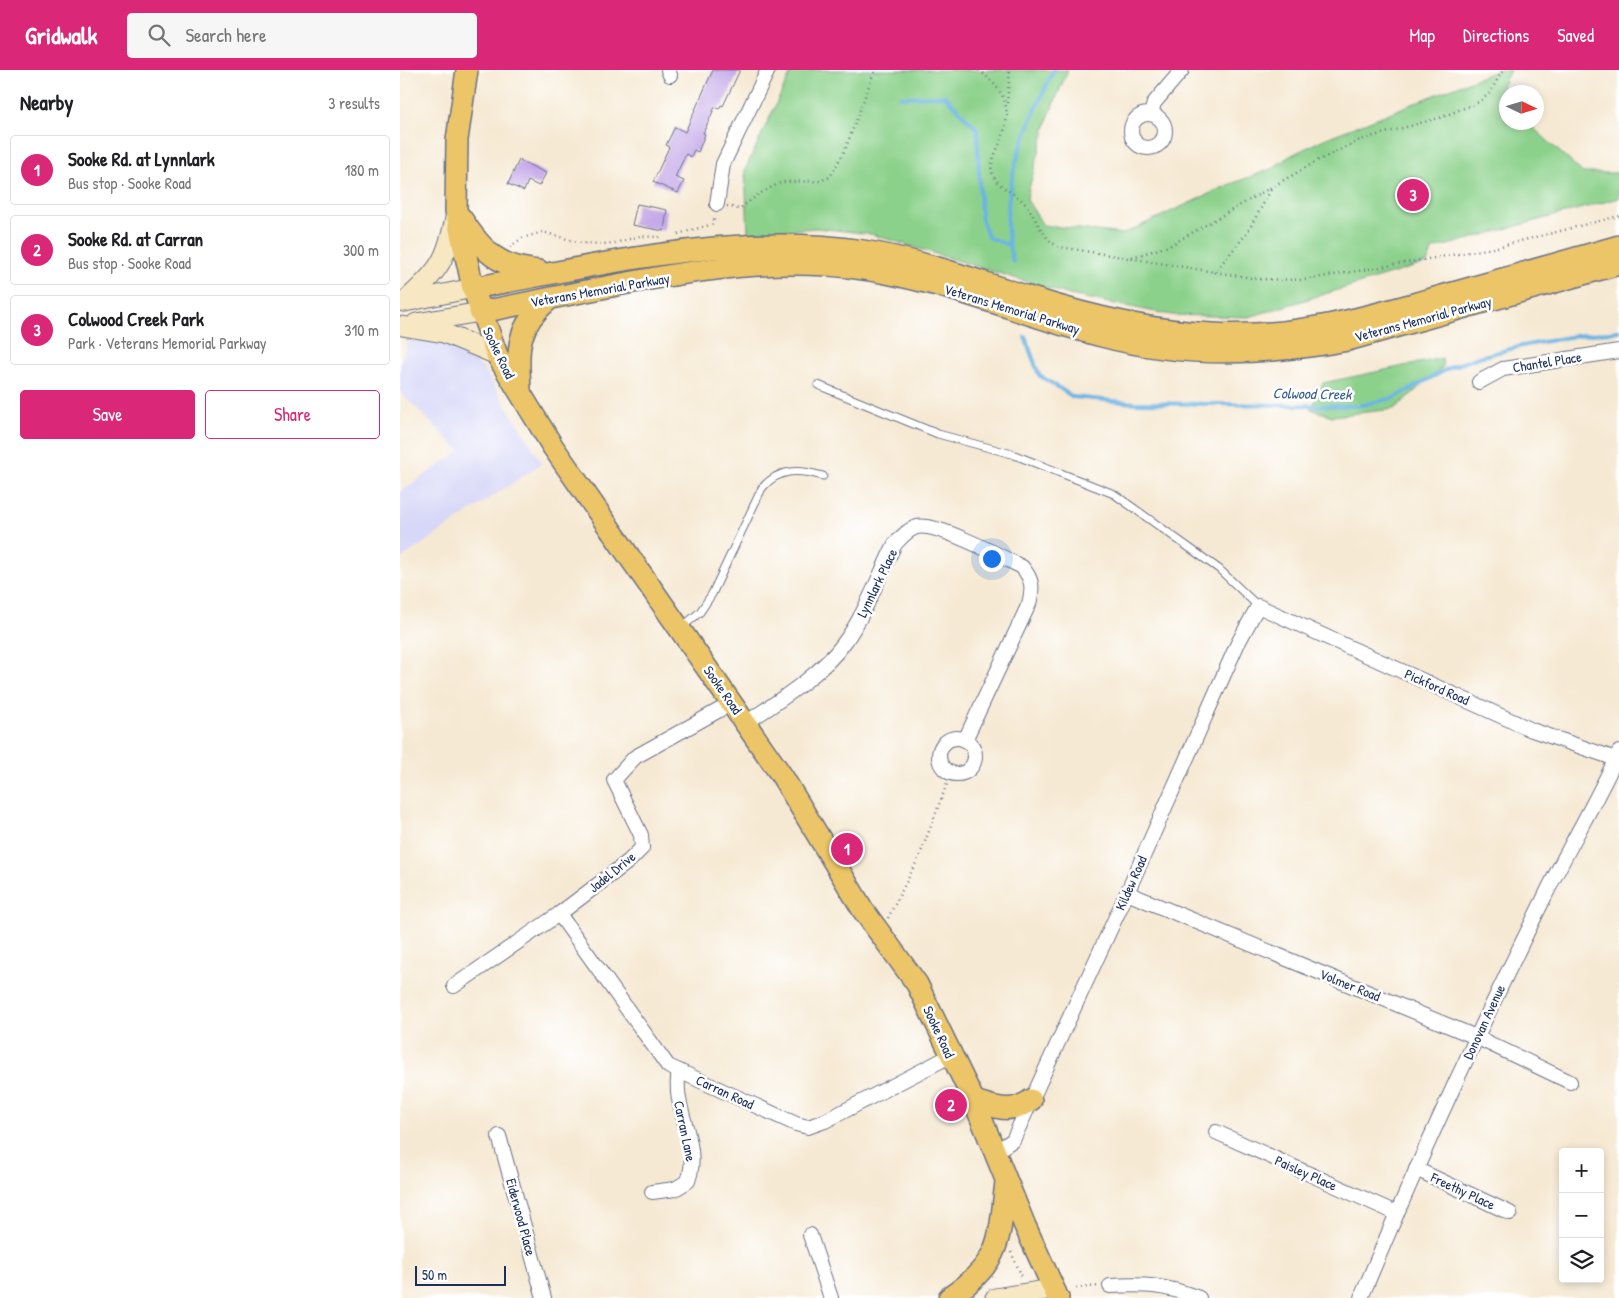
<!DOCTYPE html>
<meta charset="utf-8">
<style>
body{margin:0;font-family:"Patrick Hand",sans-serif;background:#f6f6f6;color:#202124}
.controls{position:absolute;right:15px;bottom:15px;display:grid;overflow:hidden;border-radius:5px;box-shadow:0 2px 8px #0003}
.controls button{width:45px;height:45px;display:grid;place-items:center;padding:0;border:0;border-bottom:1px solid #e0e0e0;background:#fff;color:#202124;font:25px sans-serif}
.compass{position:absolute;left:1099px;top:15px;width:45px;height:45px;border-radius:50%;background:#fff;box-shadow:0 2px 8px #0003;rotate:94deg}
.scale{position:absolute;left:15px;bottom:12px;width:91px;box-sizing:border-box;padding-left:5px;border:2px solid #1b2f5e;border-top:0;font-size:14px;line-height:18px;white-space:nowrap;color:#1b2f5e;-webkit-text-stroke:4px #fff;paint-order:stroke}
.you{position:absolute;left:591px;top:488px;width:18px;height:18px;margin:-12px;border:4px solid #fff;border-radius:50%;background:#1a73e8;box-shadow:0 0 0 8px #1a73e833}
.badge{display:grid;place-items:center;width:32px;height:32px;border-radius:50%;background:#db2777;color:#fff;font-size:16px;font-weight:700}
.pin{position:absolute;translate:-50% -50%;border:2px solid #fff;box-shadow:0 1px 5px #0006}
.list{margin:0;padding:0;list-style:none}
h2{display:flex;justify-content:space-between;align-items:center;height:65px;margin:0;padding:0 20px;font-size:21px}
h2 small{font-size:16px;font-weight:400;color:#757577}
.list li{display:grid;grid-template-columns:32px 1fr auto;gap:15px;align-items:center;box-sizing:border-box;height:70px;margin:0 10px 10px;padding:0 10px;border:1px solid #e0e0e0;border-radius:5px}
.list b{display:block;font-size:19px;white-space:nowrap}
.list p{margin:0;font-size:16px;white-space:nowrap;color:#757577}
.list em{font-size:16px;font-style:normal;color:#757577}
.actions{display:flex;gap:10px;padding:15px 20px}
.actions a{flex:1;padding:11px 0;border:1px solid #db2777;border-radius:5px;text-align:center;font-size:18px;color:#db2777}
.actions .main{background:#db2777;color:#fff}
.icon{flex:none;width:28px;height:28px;fill:none;stroke:currentColor;stroke-width:2;stroke-linecap:round;stroke-linejoin:round}
.map{position:relative;flex:none;width:1219px;height:1228px;overflow:hidden}
header{display:flex;align-items:center;gap:30px;box-sizing:border-box;height:70px;padding:0 25px;background:#db2777;color:#fff}
header strong{font-size:24px}
nav{display:flex;gap:28px;margin-inline-start:auto;font-size:18px}
.search{width:350px;height:45px;background:#f6f6f6;display:flex;align-items:center;gap:12px;box-sizing:border-box;padding:0 18px;border-radius:5px;color:#757577;font-size:19px}
main{display:flex}
aside{flex:1;background:#fff}
.map>svg:first-child{display:block}
.built{fill:#d7d7f8}
.green{fill:#8cd18b;stroke:#548074}
.lines{fill:none;stroke-linecap:round;stroke-linejoin:round}
.stream{stroke:#6cb4e3;stroke-width:4}
.building{fill:#c0a1e6}
.service-casing{stroke:#687087;stroke-width:9}
.minor-casing{stroke:#687087;stroke-width:16}
.secondary-casing{stroke:#687087;stroke-width:21}
.primary-casing{stroke:#687087;stroke-width:24}
.path{stroke:#687087;stroke-width:2.5;stroke-dasharray:1 4;stroke-linecap:butt}
.service{stroke:#fff;stroke-width:7}
.minor{stroke:#fff;stroke-width:14}
.secondary{stroke:#f7e8c3;stroke-width:19}
.primary{stroke:#ecc569;stroke-width:21}
.labels{text-anchor:middle;stroke-width:5;stroke-linejoin:round;paint-order:stroke}
.street-label{font-size:14px;fill:#1b2f5e;stroke:#fff}
.water-label{font-size:15px;font-style:italic;fill:#375e8d;stroke:#fff}
</style>
<header>
<strong>Gridwalk</strong>
<div class="search"><svg class="icon" aria-label="search" viewBox="0 0 24 24"><circle cx="10" cy="10" r="6"/><path d="M15 15l6 6"/></svg>Search here</div>
<nav><a>Map</a><a>Directions</a><a>Saved</a></nav>
</header>
<main>
<aside>
<h2>Nearby<small>3 results</small></h2>
<ul class="list">
<li><span class="badge">1</span><div><b>Sooke Rd. at Lynnlark</b><p>Bus stop · Sooke Road</p></div><em>180 m</em></li>
<li><span class="badge">2</span><div><b>Sooke Rd. at Carran</b><p>Bus stop · Sooke Road</p></div><em>300 m</em></li>
<li><span class="badge">3</span><div><b>Colwood Creek Park</b><p>Park · Veterans Memorial Parkway</p></div><em>310 m</em></li>
</ul>
<div class="actions"><a class="main">Save</a><a>Share</a></div>
</aside>
<div class="map">
<svg width="1219" height="1228" viewBox="0 0 1219 1228">
<rect width="100%" height="100%" fill="#fff"/>
<filter id="ink" filterUnits="userSpaceOnUse"><feTurbulence type="fractalNoise" baseFrequency=".02" numOctaves="2"/><feDisplacementMap in="SourceGraphic" scale="10" xChannelSelector="R" yChannelSelector="G"/><feConvolveMatrix kernelMatrix="1 2 1 2 8 2 1 2 1" color-interpolation-filters="sRGB"/></filter>
<filter id="wash" filterUnits="userSpaceOnUse"><feTurbulence type="fractalNoise" baseFrequency=".0096" numOctaves="4" result="noise"/><feDisplacementMap in="SourceGraphic" scale="20" xChannelSelector="R" yChannelSelector="G"/><feGaussianBlur stdDeviation="1.12" result="paint"/><feColorMatrix in="noise" values="0 0 0 0 0 0 0 0 0 0 0 0 0 0 0 0 0 1.4 0 .05"/><feComposite in="paint" operator="in"/></filter>
<g filter="url(#wash)">
<rect width="100%" height="100%" fill="#f6e9d3"/>
<polygon class="built" points="29,271 57,279 83,298 142,393 0,489 0,422 60,381 0,322 0,295 8,272"/>
<g class="green">
<polygon points="392,0 668,0 649,45 628,122 627,130 643,155 723,164 828,115 871,99 890,86 924,69 1098,0 1110,0 1098,25 1106,32 1106,52 1128,53 1183,103 1219,103 1219,128 1033,179 1027,193 849,247 771,245 670,225 471,164 416,158 348,163 345,100"/>
<polygon points="1042,288 1043,297 994,339 932,346 911,339 923,313"/>
</g>
<g class="lines">
<g class="stream">
<polyline points="500,27 545,26 577,59 581,147 588,167 608,175"/>
<path d="M613,192C594,127 626,57 654,0"/>
<polyline points="625,267 639,305 673,327 734,333 957,336 994,328 1051,297 1079,287 1122,276 1174,266 1219,261"/>
</g>
</g>
<g id="blocks">
<g class="building">
<polygon points="313,0 340,0 323,36 321,35 319,39 315,37 303,63 305,64 298,82 294,80 291,87 286,84 275,107 284,111 278,123 253,112 269,77 266,75 275,57 285,62"/>
<polygon points="119,90 146,103 139,116 128,111 124,121 108,114"/>
<polygon points="237,134 267,140 264,161 232,155"/>
</g>
</g>
</g>
<g filter="url(#ink)">
<use href="#blocks" fill-opacity="0" stroke="#687087" stroke-width="1"/>
<g class="lines">
<defs>
<g id="service">
<polyline points="418,315 538,364 612,384 714,424 819,499 858,536"/>
<path d="M281,558L300,542L312,524L362,418C379,398 399,399 423,406"/>
</g>
<g id="minor">
<polyline points="268,0 270,5"/>
<polyline points="751,44 754,33 782,0"/>
<circle cx="748" cy="61" r="17"/>
<polyline points="317,134 323,94 368,0"/>
<polyline points="1079,312 1103,299 1219,281"/>
<path d="M346,653C378,631 422,604 444,573C466,543 478,507 495,474C501,468 508,459 517,457C536,452 602,487 622,497C633,510 633,518 629,534L565,670"/>
<circle cx="557" cy="686" r="18"/>
<polyline points="727,823 1076,967 1170,1012"/>
<polyline points="159,844 268,996 396,1054 408,1057 425,1051 550,986"/>
<polyline points="54,916 159,844 229,791 242,778 241,765 214,710 235,687 332,633"/>
<polyline points="816,1062 996,1143"/>
<polyline points="99,1066 144,1228"/>
<polyline points="595,1082 613,1070 727,823 837,575 858,536 1132,660 1219,690"/>
<polyline points="1016,1099 1110,1143"/>
<path d="M252,1122L275,1119L288,1111C302,1074 271,1039 279,1001"/>
<polyline points="410,1165 431,1228"/>
<path d="M710,1216C746,1214 765,1215 799,1228"/>
<path d="M961,1228C1017,1093 1078,961 1143,830C1167,780 1196,732 1219,682"/>
</g>
<g id="secondary">
<path d="M4,232C40,200 47,190 56,143"/>
<polyline points="5,232 73,218"/>
<polyline points="16,253 80,242"/>
<polyline points="2,256 44,263 97,285"/>
<polyline points="595,1228 652,1219"/>
</g>
<g id="primary">
<polyline points="67,0 57,70 56,141 73,218 97,285 153,377 382,706 463,840 517,914 574,1031 625,1156 658,1228"/>
<path d="M61,148C83,182 98,197 139,201"/>
<path d="M73,218C200,195 334,161 463,181C520,190 573,209 628,227C688,246 749,261 812,264C898,269 979,244 1060,221C1113,206 1166,191 1219,176"/>
<path d="M80,242C197,221 330,183 449,197C536,207 618,244 702,266C783,288 867,285 948,270L1219,194"/>
<path d="M120,320C118,280 115,258 148,230"/>
<path d="M574,1031C596,1037 610,1045 631,1030"/>
<path d="M549,1228C602,1192 599,1170 606,1112"/>
</g>
</defs>
<use href="#service" class="service-casing"/>
<use href="#minor" class="minor-casing"/>
<use href="#secondary" class="secondary-casing"/>
<use href="#primary" class="primary-casing"/>
<g class="path">
<path d="M579,0C608,23 614,42 598,77C595,84 590,95 592,102C597,120 620,123 629,139C637,151 645,172 660,177L858,209L904,210L1093,178L1219,146"/>
<polyline points="607,33 610,0"/>
<polyline points="327,136 339,139 359,124 382,112 420,111 430,107 445,80 475,0"/>
<polyline points="278,164 313,154 315,146"/>
<polyline points="110,177 122,168 143,162 181,173 203,174 215,173 240,166 260,167"/>
<polyline points="732,187 769,176 917,91 960,70 1042,47 1079,32 1089,24 1103,0"/>
<polyline points="814,203 847,163 872,118"/>
<polyline points="488,848 520,785 551,703"/>
<polyline points="611,1182 623,1209"/>
<polyline points="676,1218 699,1216"/>
</g>
<use href="#service" class="service"/>
<use href="#minor" class="minor"/>
<use href="#secondary" class="secondary"/>
<use href="#primary" class="primary"/>
</g>
</g>
<g class="labels">
<g class="street-label">
<text transform="translate(200 220) rotate(-10)" y="5">Veterans Memorial Parkway</text>
<text transform="translate(612 239) rotate(17)" y="5">Veterans Memorial Parkway</text>
<text transform="translate(1023 249) rotate(-15)" y="5">Veterans Memorial Parkway</text>
<text transform="translate(99 283) rotate(64)" y="5">Sooke Road</text>
<text transform="translate(1147 292) rotate(-9)" y="5">Chantel Place</text>
<text transform="translate(477 513) rotate(-64)" y="5">Lynnlark Place</text>
<text transform="translate(1037 617) rotate(24)" y="5">Pickford Road</text>
<text transform="translate(323 620) rotate(55)" y="5">Sooke Road</text>
<text transform="translate(212 802) rotate(-39)" y="5">Jadel Drive</text>
<text transform="translate(731 813) rotate(-66)" y="5">Kildew Road</text>
<text transform="translate(950 915) rotate(22)" y="5">Volmer Road</text>
<text transform="translate(1084 952) rotate(-65)" y="5">Donovan Avenue</text>
<text transform="translate(539 962) rotate(65)" y="5">Sooke Road</text>
<text transform="translate(325 1022) rotate(25)" y="5">Carran Road</text>
<text transform="translate(285 1061) rotate(78)" y="5">Carran Lane</text>
<text transform="translate(906 1103) rotate(24)" y="5">Paisley Place</text>
<text transform="translate(1063 1121) rotate(25)" y="5">Freethy Place</text>
<text transform="translate(121 1147) rotate(75)" y="5">Eiderwood Place</text>
</g>
<g class="water-label">
<text transform="translate(912 324) rotate(1)" y="5">Colwood Creek</text>
</g>
</g>
</svg>
<div class="controls">
<button>+</button>
<button>−</button>
<button><svg class="icon" aria-label="layers" viewBox="0 0 24 24"><path d="M12 4l9 5-9 5-9-5zM3 14l9 5 9-5"/></svg></button>
</div>
<svg class="compass" viewBox="-18 -18 36 36"><path d="M0-13l5 13h-10z" fill="#e53935"/><path d="M0 13l5-13h-10z" fill="#757577"/></svg>
<div class="scale">50 m</div>
<div class="you"></div>
<div class="pin badge" style="left:447px;top:779px">1</div>
<div class="pin badge" style="left:551px;top:1035px">2</div>
<div class="pin badge" style="left:1013px;top:125px">3</div>
</div>
</main>
